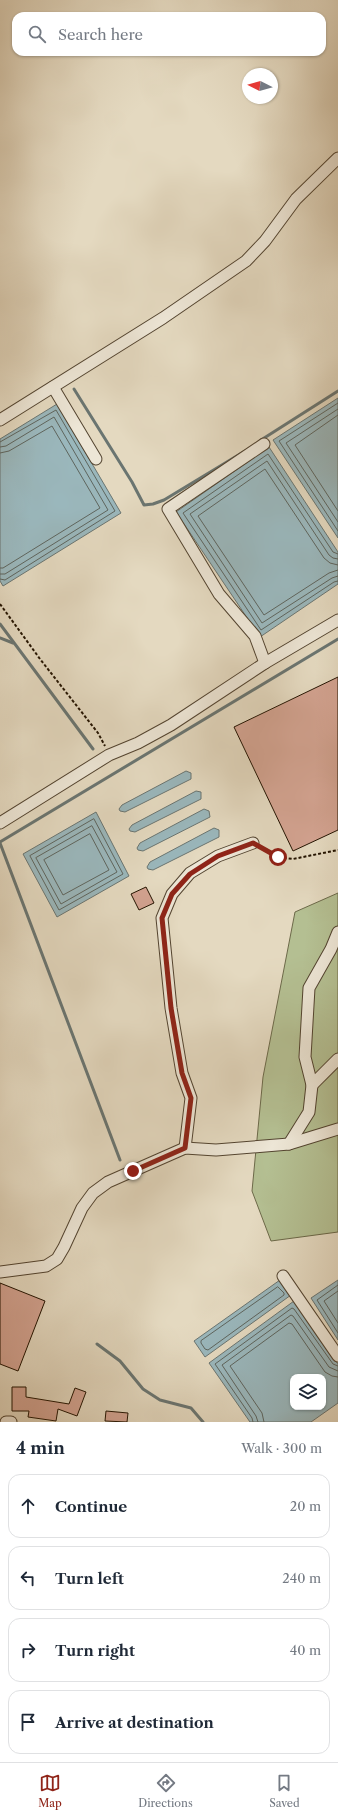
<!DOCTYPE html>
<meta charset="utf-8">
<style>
body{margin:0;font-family:"Libre Caslon Text",serif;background:#f2f2f3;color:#1f2937}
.controls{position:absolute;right:12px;bottom:12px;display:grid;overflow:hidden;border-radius:8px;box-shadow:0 1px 3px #0004}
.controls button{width:36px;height:36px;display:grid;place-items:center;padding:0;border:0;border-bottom:1px solid #e0e1e3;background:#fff;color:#1f2937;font:20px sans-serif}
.compass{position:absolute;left:242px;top:68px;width:36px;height:36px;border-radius:50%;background:#fff;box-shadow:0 1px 3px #0004;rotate:276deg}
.stop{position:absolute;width:12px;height:12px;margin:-9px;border:3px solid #8f2418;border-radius:50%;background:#fff}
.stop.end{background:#8f2418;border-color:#fff;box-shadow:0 1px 4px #0008}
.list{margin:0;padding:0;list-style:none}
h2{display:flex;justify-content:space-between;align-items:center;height:52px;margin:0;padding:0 16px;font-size:17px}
h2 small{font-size:13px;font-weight:400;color:#747a83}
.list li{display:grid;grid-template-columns:26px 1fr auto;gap:12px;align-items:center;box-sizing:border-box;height:64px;margin:0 8px 8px;padding:0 8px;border:1px solid #e0e1e3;border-radius:12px}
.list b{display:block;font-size:15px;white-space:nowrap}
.list em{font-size:13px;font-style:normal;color:#747a83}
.icon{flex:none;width:22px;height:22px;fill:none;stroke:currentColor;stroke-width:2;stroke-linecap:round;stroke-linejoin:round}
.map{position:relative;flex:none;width:338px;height:1422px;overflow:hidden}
.search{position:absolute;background:#fff;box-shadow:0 1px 3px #0004;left:12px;right:12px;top:12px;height:44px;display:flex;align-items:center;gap:10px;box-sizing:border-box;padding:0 14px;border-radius:12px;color:#747a83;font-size:15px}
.sheet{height:340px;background:#fff}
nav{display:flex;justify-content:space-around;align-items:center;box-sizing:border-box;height:56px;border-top:1px solid #e0e1e3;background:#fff;font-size:11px;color:#747a83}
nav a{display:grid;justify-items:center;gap:2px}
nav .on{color:#8f2418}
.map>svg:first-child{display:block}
.green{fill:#b4bf92;stroke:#6c6949}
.water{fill:#9ab7bc;stroke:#6a7571;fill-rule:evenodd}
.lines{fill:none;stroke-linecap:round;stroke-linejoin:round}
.shore{stroke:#5e655e;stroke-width:1}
.stream{stroke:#6a7571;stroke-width:3}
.building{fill:#d3a391;stroke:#231300}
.minor-casing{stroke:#534430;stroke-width:13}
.path{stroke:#231300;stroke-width:2;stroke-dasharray:3 2;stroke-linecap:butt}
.minor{stroke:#ede6d6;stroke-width:11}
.route{stroke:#8f2418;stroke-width:5}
</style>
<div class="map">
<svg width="338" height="1422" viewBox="0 0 338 1422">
<rect width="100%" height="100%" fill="#e4d9c0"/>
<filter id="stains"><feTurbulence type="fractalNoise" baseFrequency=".005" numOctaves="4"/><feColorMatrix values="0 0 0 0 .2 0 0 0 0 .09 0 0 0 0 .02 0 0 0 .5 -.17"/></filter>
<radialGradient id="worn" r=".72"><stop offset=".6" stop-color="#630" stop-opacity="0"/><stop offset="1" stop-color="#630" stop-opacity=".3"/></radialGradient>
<polygon class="green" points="338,893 338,1232 271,1241 252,1191 263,1077 295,912"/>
<g class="water">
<polygon points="338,398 338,538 273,440"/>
<polygon points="57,404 121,513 3,586 0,581 0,439"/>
<polygon points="269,447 338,552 338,584 260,637 176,512"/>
<polygon points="186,771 191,773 191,779 125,812 120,811 119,809 122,805"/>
<polygon points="196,791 201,792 201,799 135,832 130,831 129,829 132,825"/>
<polygon points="204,809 209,811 210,817 143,851 138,850 137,848 140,843"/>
<polygon points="96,812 129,876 57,917 23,854"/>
<polygon points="214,828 219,830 219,837 153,870 148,869 147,867 150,862"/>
<polygon points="280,1280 291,1295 205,1357 194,1341"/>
<polygon points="338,1280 338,1340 311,1298"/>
<path d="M294,1301L338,1364V1403L311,1422H250L209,1363ZM293,1377H323V1407H293Z"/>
</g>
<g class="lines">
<g class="shore">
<polyline points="338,403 279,441 338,531"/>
<polyline points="338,409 286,443 338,522"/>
<polyline points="338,415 295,445 338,511"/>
<polyline points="0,442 56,410 115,511 5,580 0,579"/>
<polyline points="0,447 6,446 54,417 108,510 5,574 0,574"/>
<polyline points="0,453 9,451 52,426 100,508 3,568 0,568"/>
<polyline points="338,554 333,552 268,454 183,513 261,630 334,582 338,581"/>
<polyline points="338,559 333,558 329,555 267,461 190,514 262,623 332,578 338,576"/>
<polyline points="338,565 330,563 324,558 265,469 198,516 264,615 329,573 338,570"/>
<polygon points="94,819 123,874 59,910 30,856"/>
<polygon points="92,826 117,872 61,904 36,858"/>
<polygon points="90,834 109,870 63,895 44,860"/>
<polyline points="338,1285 317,1300 338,1333"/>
<polygon points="278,1287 284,1293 284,1295 208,1350 205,1349 201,1343 201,1341"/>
<polyline points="338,1291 324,1301 338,1323"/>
<polyline points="253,1422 252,1418 215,1364 292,1308 294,1309 333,1364 338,1366"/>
<polyline points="258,1422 256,1416 222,1365 291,1315 293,1316 329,1367 338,1371"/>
<polyline points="264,1422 262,1413 230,1366 289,1323 292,1324 325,1372 332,1376 338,1377"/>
</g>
<g class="stream">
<polyline points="74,389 132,482 144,505 153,504 164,500 245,451"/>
<polyline points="261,440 338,391"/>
<polyline points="0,624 93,749"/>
<polyline points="0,638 13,643"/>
<polyline points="0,842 338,639"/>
<polyline points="0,843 120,1160"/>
<polyline points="97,1344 120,1361 143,1389 160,1400 191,1408 203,1422"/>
</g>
</g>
<g class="building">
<polygon points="338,677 338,830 293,851 234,727"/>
<polygon points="146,887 154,903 139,910 131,894"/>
<polygon points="0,1283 45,1301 18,1371 0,1364"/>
<polygon points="12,1387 26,1387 26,1397 69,1404 75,1388 86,1392 77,1416 58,1409 56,1421 28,1417 29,1411 12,1411"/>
<polygon points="106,1411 128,1413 127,1422 105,1421"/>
</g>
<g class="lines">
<defs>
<g id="minor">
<polyline points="53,387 96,459"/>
<polyline points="0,420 163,318 246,261 265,241 296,199 338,158"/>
<polyline points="264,444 168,509 219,594 255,636 265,663"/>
<polyline points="0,823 109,755 138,743 171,725 265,663 338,620"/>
<polyline points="312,1085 338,1059"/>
<polyline points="289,1144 309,1112 312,1085 305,1057 309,988 331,949 338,932"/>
<polyline points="185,1148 191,1098 182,1073 171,1008 162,918 172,894 190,873 218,856 253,843"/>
<polyline points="0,1272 46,1266 57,1259 64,1247 82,1208 93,1193 108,1182 185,1148 216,1150 289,1144 338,1129"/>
<polyline points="283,1276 338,1356"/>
<polyline points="6,1422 11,1422"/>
</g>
</defs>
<use href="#minor" class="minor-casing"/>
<g class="path">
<polyline points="0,604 40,659 98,733 105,746"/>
<polyline points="261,848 278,857 293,859 338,850"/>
</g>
<use href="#minor" class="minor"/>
</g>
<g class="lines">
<polyline class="route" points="133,1171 185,1148 191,1098 182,1073 171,1008 162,918 172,894 190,874 218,856 253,843 278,857"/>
</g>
<rect width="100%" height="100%" filter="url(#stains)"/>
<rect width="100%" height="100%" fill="url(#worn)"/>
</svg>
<div class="controls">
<button><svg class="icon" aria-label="layers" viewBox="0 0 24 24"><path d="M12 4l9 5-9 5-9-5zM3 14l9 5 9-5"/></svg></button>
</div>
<svg class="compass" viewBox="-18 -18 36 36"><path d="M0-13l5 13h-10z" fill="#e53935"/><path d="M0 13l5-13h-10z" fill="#747a83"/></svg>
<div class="stop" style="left:278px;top:857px"></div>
<div class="stop end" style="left:133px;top:1171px"></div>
<div class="search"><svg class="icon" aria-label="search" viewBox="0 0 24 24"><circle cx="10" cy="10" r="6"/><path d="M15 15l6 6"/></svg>Search here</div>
</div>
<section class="sheet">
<h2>4 min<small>Walk · 300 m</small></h2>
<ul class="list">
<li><svg class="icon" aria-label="ahead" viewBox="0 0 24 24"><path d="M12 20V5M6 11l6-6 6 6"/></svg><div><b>Continue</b></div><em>20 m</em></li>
<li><svg class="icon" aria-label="left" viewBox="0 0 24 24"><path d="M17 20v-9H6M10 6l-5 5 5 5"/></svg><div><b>Turn left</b></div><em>240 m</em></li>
<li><svg class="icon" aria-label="right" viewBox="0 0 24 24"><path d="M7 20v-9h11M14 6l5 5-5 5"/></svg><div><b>Turn right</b></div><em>40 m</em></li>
<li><svg class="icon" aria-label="arrive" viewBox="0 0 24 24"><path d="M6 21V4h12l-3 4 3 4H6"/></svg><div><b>Arrive at destination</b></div></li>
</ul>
</section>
<nav>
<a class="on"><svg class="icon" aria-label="map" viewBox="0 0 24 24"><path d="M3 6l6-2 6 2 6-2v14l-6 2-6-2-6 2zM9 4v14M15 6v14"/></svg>Map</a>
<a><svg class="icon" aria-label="directions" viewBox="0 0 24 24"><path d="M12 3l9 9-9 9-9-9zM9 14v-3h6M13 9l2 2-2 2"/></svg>Directions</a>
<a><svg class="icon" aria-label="saved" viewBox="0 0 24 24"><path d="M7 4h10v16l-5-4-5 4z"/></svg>Saved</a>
</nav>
